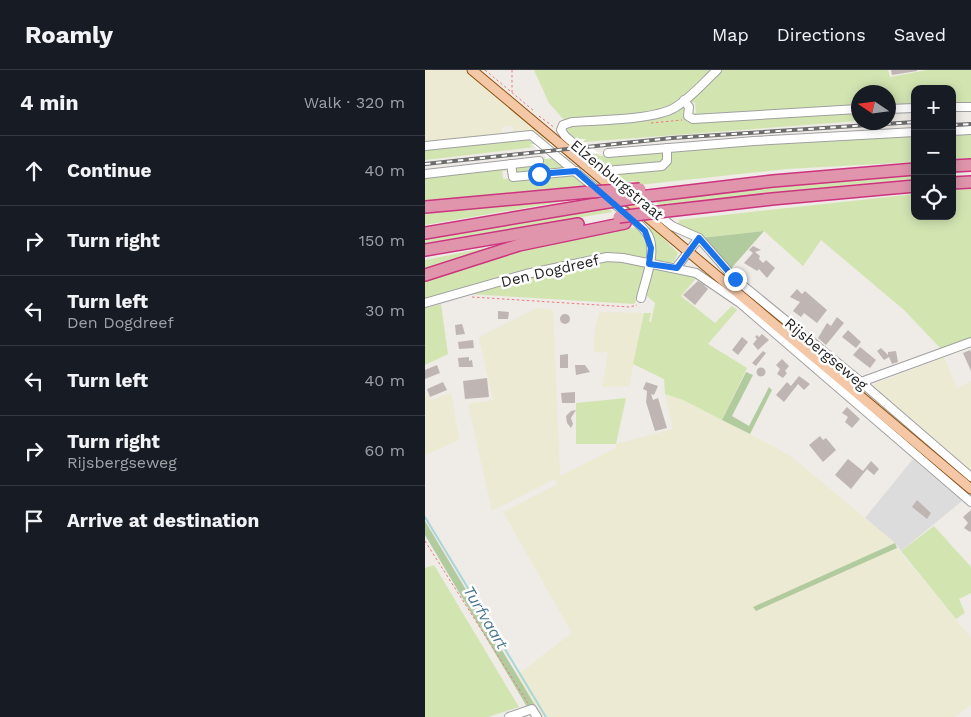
<!DOCTYPE html>
<meta charset="utf-8">
<style>
body{margin:0;font-family:"Work Sans",sans-serif;background:#242831;color:#f1f3f6}
.controls{position:absolute;right:15px;top:15px;display:grid;overflow:hidden;border-radius:10px;box-shadow:0 2px 12px #0003}
.controls button{width:45px;height:45px;display:grid;place-items:center;padding:0;border:0;border-bottom:1px solid #363941;background:#171b24;color:#f1f3f6;font:25px sans-serif}
.compass{position:absolute;left:426px;top:15px;width:45px;height:45px;border-radius:50%;background:#171b24;box-shadow:0 2px 12px #0003;rotate:283deg}
.stop{position:absolute;width:15px;height:15px;margin:-11px;border:4px solid #1a73e8;border-radius:50%;background:#fff}
.stop.end{background:#1a73e8;border-color:#fff;box-shadow:0 1px 5px #0008}
.list{margin:0;padding:0;list-style:none}
h2{display:flex;justify-content:space-between;align-items:center;height:65px;margin:0;padding:0 20px;font-size:21px}
h2 small{font-size:16px;font-weight:400;color:#9ea1a6}
.list li{display:grid;grid-template-columns:32px 1fr auto;gap:15px;align-items:center;box-sizing:border-box;height:70px;padding:0 20px;border-top:1px solid #363941}
.list b{display:block;font-size:19px;white-space:nowrap}
.list p{margin:0;font-size:16px;white-space:nowrap;color:#9ea1a6}
.list em{font-size:16px;font-style:normal;color:#9ea1a6}
.icon{flex:none;width:28px;height:28px;fill:none;stroke:currentColor;stroke-width:2;stroke-linecap:round;stroke-linejoin:round}
.map{position:relative;flex:none;width:546px;height:647px;overflow:hidden}
header{display:flex;align-items:center;gap:30px;box-sizing:border-box;height:70px;padding:0 25px;background:#171b24;border-bottom:1px solid #363941}
header strong{font-size:24px}
nav{display:flex;gap:28px;margin-inline-start:auto;font-size:18px}
main{display:flex}
aside{flex:1;background:#171b24}
.map>svg:first-child{display:block}
.residential{fill:#dddcdc}
.farmland{fill:#ecead3}
.grass{fill:#d2e5b1}
.forest{fill:#b2cb9e}
.pier{fill:#fff}
.lines{fill:none;stroke-linecap:round;stroke-linejoin:round}
.stream{stroke:#aad5d9;stroke-width:2}
.building{fill:#bfb6b3}
.minor-casing{stroke:#a0a0a0;stroke-width:10}
.major-casing{stroke:#8d510d;stroke-width:11}
.highway-casing{stroke:#cc347e;stroke-width:14}
.path{stroke:#ee787d;stroke-width:1;stroke-dasharray:2.5 2.5;stroke-linecap:butt}
.minor{stroke:#fff;stroke-width:8}
.major{stroke:#f4c7a6;stroke-width:9}
.highway{stroke:#e095ad;stroke-width:11}
.rail-casing{stroke:#6d6d6d;stroke-width:4}
.rail{stroke:#fff;stroke-width:2;stroke-dasharray:5.5;stroke-linecap:butt}
.highway-bridge-casing{stroke:#cc347e;stroke-width:14;stroke-linecap:butt}
.highway-bridge{stroke:#e095ad;stroke-width:11}
.route{stroke:#1a73e8;stroke-width:6}
.labels{text-anchor:middle;stroke-width:5;stroke-linejoin:round;paint-order:stroke}
.street-label{font-size:15px;fill:#1f1f1f;stroke:#fff}
.water-label{font-size:16px;font-style:italic;fill:#497790;stroke:#fff}
</style>
<header>
<strong>Roamly</strong>
<nav><a>Map</a><a>Directions</a><a>Saved</a></nav>
</header>
<main>
<aside>
<h2>4 min<small>Walk · 320 m</small></h2>
<ul class="list">
<li><svg class="icon" aria-label="ahead" viewBox="0 0 24 24"><path d="M12 20V5M6 11l6-6 6 6"/></svg><div><b>Continue</b></div><em>40 m</em></li>
<li><svg class="icon" aria-label="right" viewBox="0 0 24 24"><path d="M7 20v-9h11M14 6l5 5-5 5"/></svg><div><b>Turn right</b></div><em>150 m</em></li>
<li><svg class="icon" aria-label="left" viewBox="0 0 24 24"><path d="M17 20v-9H6M10 6l-5 5 5 5"/></svg><div><b>Turn left</b><p>Den Dogdreef</p></div><em>30 m</em></li>
<li><svg class="icon" aria-label="left" viewBox="0 0 24 24"><path d="M17 20v-9H6M10 6l-5 5 5 5"/></svg><div><b>Turn left</b></div><em>40 m</em></li>
<li><svg class="icon" aria-label="right" viewBox="0 0 24 24"><path d="M7 20v-9h11M14 6l5 5-5 5"/></svg><div><b>Turn right</b><p>Rijsbergseweg</p></div><em>60 m</em></li>
<li><svg class="icon" aria-label="arrive" viewBox="0 0 24 24"><path d="M6 21V4h12l-3 4 3 4H6"/></svg><div><b>Arrive at destination</b></div></li>
</ul>
</aside>
<div class="map">
<svg width="546" height="647" viewBox="0 0 546 647">
<rect width="100%" height="100%" fill="#efebe6"/>
<polygon class="residential" points="488,389 537,431 476,481 470,473 440,448"/>
<g class="farmland">
<polygon points="0,0 40,0 136,80 89,64 88,56 77,57 78,66 0,75"/>
<polygon points="112,238 128,240 135,406 191,378 191,374 248,359 240,324 258,330 348,376 368,388 470,473 329,537 331,541 472,478 546,568 546,635 530,647 117,647 92,605 147,563 78,442 133,414 130,409 67,441 43,334 68,330 54,267"/>
<polygon points="174,242 219,243 204,316 177,317 183,282 169,282 169,264"/>
<polygon points="519,287 532,318 546,311 546,403 444,316"/>
<polygon points="1,320 6,330 26,323 34,370 0,385"/>
</g>
<g class="grass">
<polygon points="109,0 289,0 256,31 236,41 140,51 124,33"/>
<polygon points="294,0 463,0 465,7 502,0 546,0 546,35 527,36 527,19 490,19 490,37 464,38 463,22 433,22 433,38 268,48 264,44 271,43 270,33 263,31"/>
<polygon points="257,35 261,36 262,48 433,41 433,51 159,72 149,70 141,60 146,54 230,46"/>
<polygon points="527,62 546,63 546,88 527,89"/>
<polygon points="490,64 490,92 362,99 213,115 209,111 197,112 188,105 189,101 236,97 243,82 247,79"/>
<polygon points="104,65 117,73 104,76 110,77 0,90 0,77"/>
<polygon points="238,80 239,92 184,100 164,84 171,83 175,86"/>
<polygon points="132,87 147,100 91,105 86,91"/>
<polygon points="84,95 85,100 77,101 78,109 148,103 167,116 0,133 0,106"/>
<polygon points="490,104 490,109 332,124 234,135 230,131 331,119"/>
<polygon points="546,119 546,270 518,281 479,240 396,170 378,196 339,161 276,168 248,154 255,152 253,150 490,124 490,146 527,146 527,120"/>
<polygon points="165,127 0,155 0,141"/>
<polygon points="182,138 188,142 0,173 0,168"/>
<polygon points="227,157 253,183 249,192 244,194 228,191 219,158"/>
<path d="M206,158H215C220,168 228,179 220,189L179,184L114,198L0,230V211C68,187 135,169 206,158Z"/>
<polygon points="105,169 0,203 0,190"/>
<polygon points="190,189 219,195 215,226 209,234 43,224 106,206"/>
<polygon points="226,197 273,206 256,226 290,253 307,236 312,240 283,274 322,298 297,350 258,330 240,324 239,309 208,294 219,243 226,243 224,251 226,252 230,233 220,224"/>
<polygon points="16,234 23,284 0,295 0,238"/>
<polygon points="201,328 191,374 151,374 151,333"/>
<polygon points="509,456 546,497 546,523 534,529 540,543 531,549 476,481"/>
<polygon points="9,495 94,637 63,647 0,647 0,498"/>
</g>
<g class="forest">
<polygon points="339,161 303,202 276,168"/>
<polygon points="321,302 328,305 307,346 324,356 344,317 347,320 325,364 297,350"/>
<polygon points="0,451 117,647 108,647 0,465"/>
<polygon points="470,473 472,478 331,541 328,537"/>
</g>
<polygon class="pier" points="161,69 158,71 172,82 176,83 119,89 122,87 108,75 103,75"/>
<g class="lines">
<polyline class="stream" points="0,447 121,647"/>
</g>
<g class="building">
<polygon points="466,0 492,0 492,1 467,5"/>
<polygon points="328,176 336,180 330,182 335,186 334,189 338,193 341,190 350,198 342,208 334,199 332,201 319,193 328,183 324,180"/>
<polygon points="273,211 278,214 279,212 279,215 283,219 270,235 258,225"/>
<polygon points="372,219 377,224 380,221 402,240 392,253 379,243 376,247 368,241 375,232 365,227"/>
<polygon points="73,241 84,242 83,249 73,249"/>
<circle cx="140" cy="249" r="5"/>
<polygon points="412,247 419,253 401,275 393,268 402,253 406,256"/>
<polygon points="37,254 40,264 31,265 30,255"/>
<polygon points="423,260 436,272 431,278 417,267"/>
<polygon points="337,264 344,270 333,280 328,274 332,269 330,267 332,265 334,267"/>
<polygon points="317,267 323,272 313,285 307,280"/>
<polygon points="48,270 49,278 34,279 33,272"/>
<polygon points="435,277 451,290 445,298 428,285"/>
<polygon points="456,278 463,285 463,282 471,281 473,292 467,294 464,287 459,290 452,281"/>
<polygon points="545,280 546,282 546,301 538,283"/>
<polygon points="338,281 341,283 331,296 327,293"/>
<polygon points="143,284 143,298 135,298 135,285"/>
<polygon points="44,287 44,291 47,290 48,297 34,297 33,288"/>
<polygon points="357,289 364,296 360,301 362,303 358,308 352,304 355,299 351,295"/>
<polygon points="12,295 15,303 0,309 0,300"/>
<polygon points="150,295 160,295 165,302 151,305"/>
<circle cx="336" cy="302" r="4.5"/>
<polygon points="374,306 385,314 379,320 373,314 359,332 351,325 362,312 366,316"/>
<polygon points="62,308 64,327 40,329 38,311"/>
<polygon points="18,312 22,320 5,327 2,319"/>
<polygon points="221,312 233,316 229,325 226,324 228,330 233,328 242,358 230,361 221,332 222,321 218,319"/>
<polygon points="150,322 150,333 137,333 136,323"/>
<polygon points="422,337 435,349 427,358 420,352 423,347 417,343"/>
<polygon points="151,340 146,348 148,354 146,358 142,353 141,346 146,341"/>
<polygon points="395,366 398,370 401,368 411,380 398,392 384,375"/>
<polygon points="423,389 438,401 446,391 454,399 449,405 442,399 426,419 410,405"/>
<polygon points="492,430 506,443 502,449 487,437"/>
<polygon points="546,440 546,461 545,462 539,458 543,453 538,447"/>
</g>
<g class="lines">
<defs>
<g id="minor">
<polyline points="259,30 264,37 263,46 268,49 433,39"/>
<polyline points="527,37 546,37"/>
<polyline points="463,39 490,38"/>
<polyline points="527,61 546,60"/>
<polyline points="0,76 106,65 176,123"/>
<polyline points="183,83 329,71 490,62"/>
<polyline points="86,94 88,107 151,101"/>
<polyline points="181,101 237,96 242,91 242,78"/>
<polyline points="0,104 114,91"/>
<path d="M202,120L140,66L136,60L138,55L147,52C172,50 228,50 249,38C265,29 279,12 292,0"/>
<polyline points="211,127 247,156 274,168 310,209 436,312 546,407"/>
<path d="M185,130C196,140 212,150 221,162C234,178 220,210 216,228"/>
<polyline points="251,198 274,168"/>
<polyline points="0,233 101,204 182,187 198,188 271,203 315,233 546,432"/>
<polyline points="436,312 546,272"/>
<polyline points="84,647 107,639 112,647"/>
</g>
<polyline id="major" points="47,0 546,419"/>
<g id="highway">
<polyline points="527,96 546,95"/>
<polyline points="527,113 546,112"/>
<polyline points="223,126 348,111 490,99"/>
<polyline points="0,137 164,122"/>
<polyline points="242,141 347,129 490,116"/>
<polyline points="0,163 177,133"/>
<polyline points="0,180 153,154"/>
<polyline points="0,205 94,175 200,153"/>
</g>
</defs>
<use href="#minor" class="minor-casing"/>
<use href="#major" class="major-casing"/>
<use href="#highway" class="highway-casing"/>
<g class="path">
<polyline points="60,0 109,41"/>
<polyline points="87,0 87,22"/>
<polyline points="114,46 130,58"/>
<polyline points="226,53 257,50"/>
<polyline points="47,227 205,237 212,235"/>
<polyline points="0,471 103,633"/>
</g>
<use href="#minor" class="minor"/>
<use href="#major" class="major"/>
<use href="#highway" class="highway"/>
<defs>
<g id="rail">
<polyline points="527,55 546,54"/>
<polyline points="0,94 247,68 490,52"/>
</g>
</defs>
<use href="#rail" class="rail-casing"/>
<use href="#rail" class="rail"/>
<defs>
<g id="highway-bridge">
<polyline points="164,122 215,119"/>
<polyline points="177,133 223,126"/>
<polyline points="194,147 242,141"/>
</g>
</defs>
<use href="#highway-bridge" class="highway-bridge-casing"/>
<use href="#highway-bridge" class="highway-bridge"/>
</g>
<g class="lines">
<polyline class="route" points="114,104 151,101 220,161 226,178 224,194 252,198 274,168 310,209"/>
</g>
<g class="labels">
<g class="street-label">
<text transform="translate(192 110) rotate(40)" y="5">Elzenburgstraat</text>
<text transform="translate(125 201) rotate(-13)" y="5">Den Dogdreef</text>
<text transform="translate(401 284) rotate(40)" y="5">Rijsbergseweg</text>
</g>
<g class="water-label">
<text transform="translate(61 547) rotate(59)" y="6">Turfvaart</text>
</g>
</g>
</svg>
<div class="controls">
<button>+</button>
<button>−</button>
<button><svg class="icon" aria-label="locate" viewBox="0 0 24 24"><circle cx="12" cy="12" r="6"/><path d="M12 2v4M12 18v4M2 12h4M18 12h4"/></svg></button>
</div>
<svg class="compass" viewBox="-18 -18 36 36"><path d="M0-13l5 13h-10z" fill="#e53935"/><path d="M0 13l5-13h-10z" fill="#9ea1a6"/></svg>
<div class="stop" style="left:114px;top:104px"></div>
<div class="stop end" style="left:310px;top:209px"></div>
</div>
</main>
